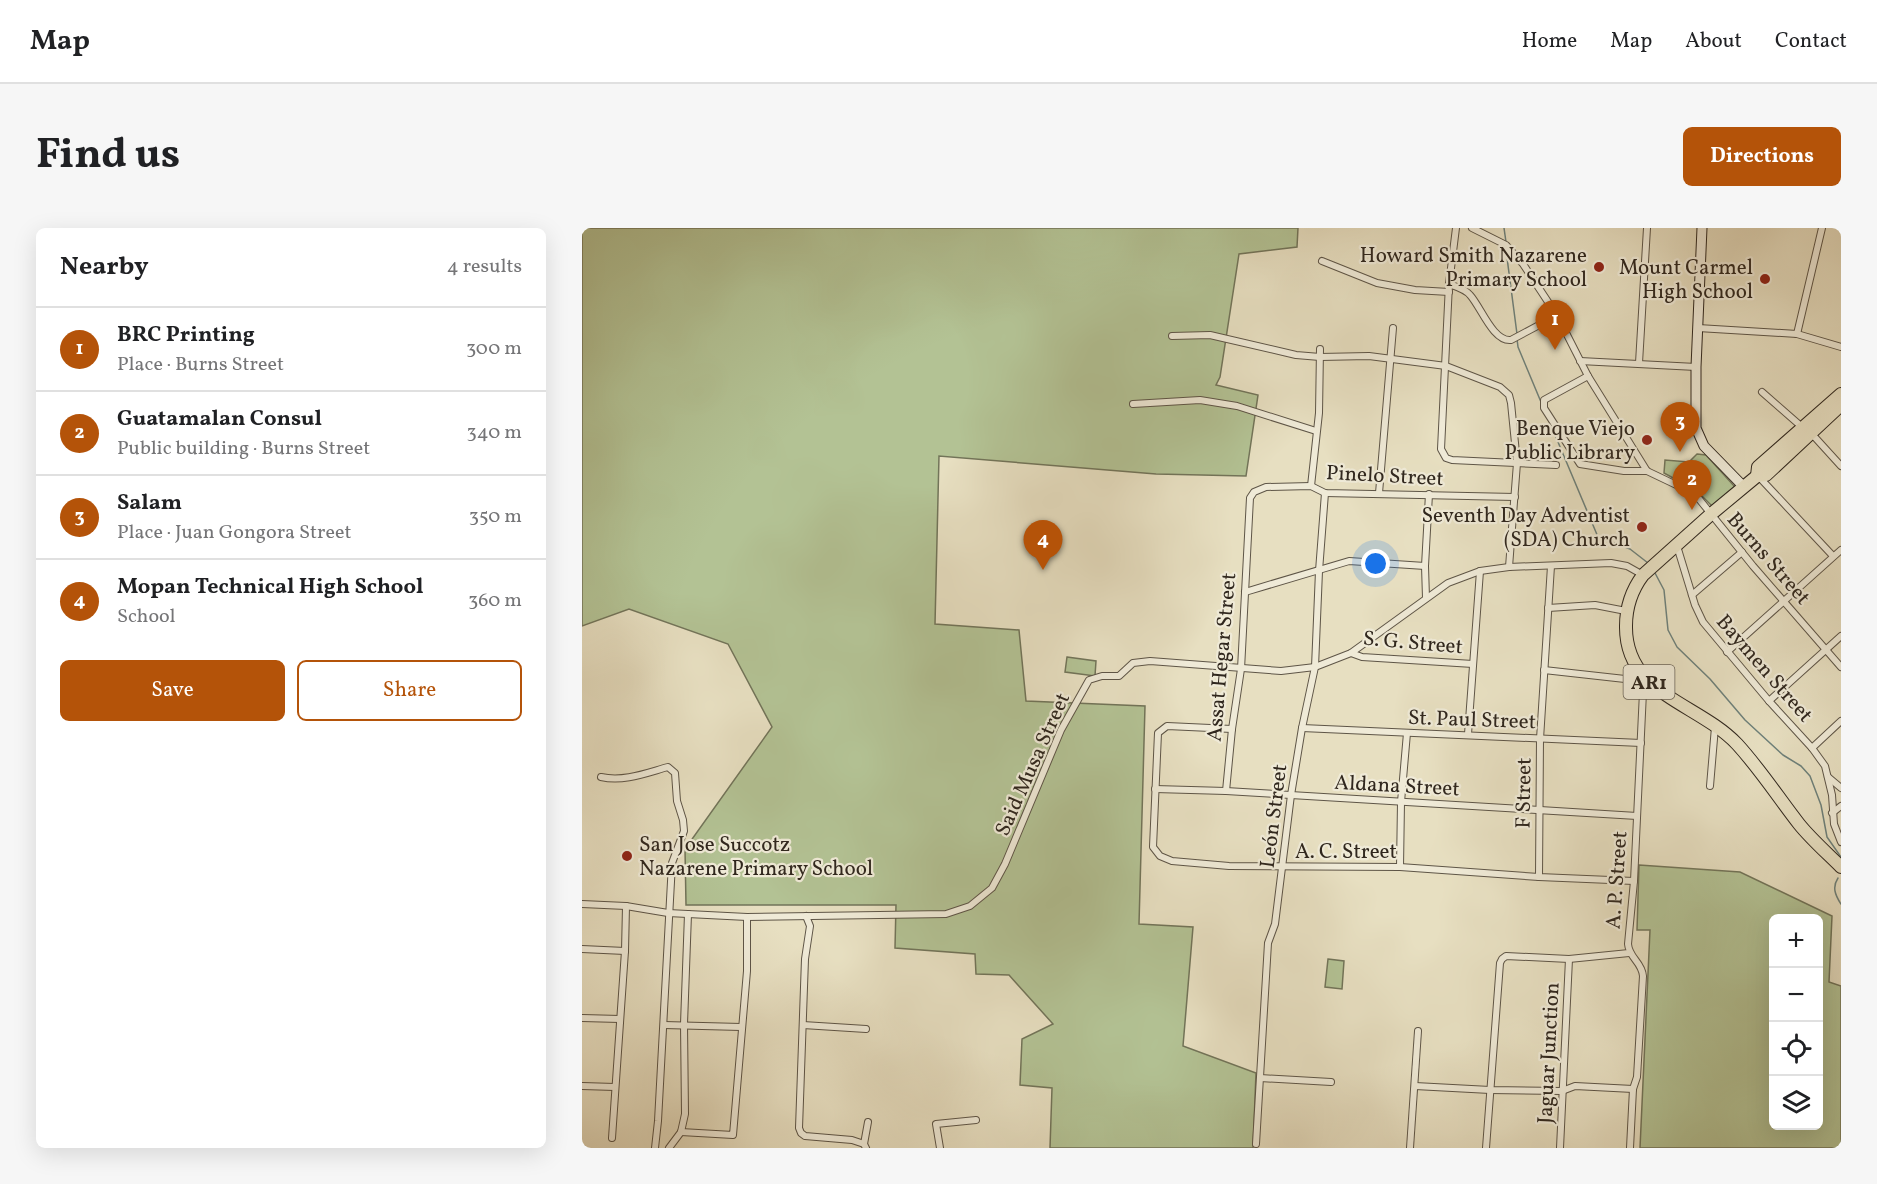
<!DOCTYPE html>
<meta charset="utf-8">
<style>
body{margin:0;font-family:Vollkorn,serif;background:#f6f6f6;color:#202124}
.controls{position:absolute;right:18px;bottom:18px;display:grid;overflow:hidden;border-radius:9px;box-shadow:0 6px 24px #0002}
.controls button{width:54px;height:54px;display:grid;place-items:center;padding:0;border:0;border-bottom:2px solid #e0e0e0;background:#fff;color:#202124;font:30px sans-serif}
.you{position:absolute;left:794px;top:336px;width:21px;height:21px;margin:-15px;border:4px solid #fff;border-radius:50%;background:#1a73e8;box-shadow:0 0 0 9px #1a73e833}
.badge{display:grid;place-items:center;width:39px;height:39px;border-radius:50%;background:#b45309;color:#fff;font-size:20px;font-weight:700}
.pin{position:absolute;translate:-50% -50px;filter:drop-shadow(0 2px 3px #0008)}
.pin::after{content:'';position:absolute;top:32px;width:21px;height:18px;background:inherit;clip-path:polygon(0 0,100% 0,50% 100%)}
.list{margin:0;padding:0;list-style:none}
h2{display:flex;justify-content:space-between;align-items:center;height:78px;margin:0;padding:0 24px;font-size:26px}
h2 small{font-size:20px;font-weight:400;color:#757577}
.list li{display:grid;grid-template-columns:39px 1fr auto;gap:18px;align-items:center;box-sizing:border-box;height:84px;padding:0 24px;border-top:2px solid #e0e0e0}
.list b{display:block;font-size:22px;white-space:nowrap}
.list p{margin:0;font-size:20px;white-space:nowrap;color:#757577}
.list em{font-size:20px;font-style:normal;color:#757577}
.actions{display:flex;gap:12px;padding:18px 24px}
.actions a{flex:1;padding:14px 0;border:2px solid #b45309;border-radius:9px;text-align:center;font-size:21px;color:#b45309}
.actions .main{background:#b45309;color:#fff}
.icon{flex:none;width:33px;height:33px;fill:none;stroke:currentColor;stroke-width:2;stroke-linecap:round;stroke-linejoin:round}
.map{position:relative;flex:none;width:1259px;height:920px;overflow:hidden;border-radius:9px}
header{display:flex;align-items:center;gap:36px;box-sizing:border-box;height:84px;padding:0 30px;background:#fff;border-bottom:2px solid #e0e0e0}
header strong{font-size:28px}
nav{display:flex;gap:33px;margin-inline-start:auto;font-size:21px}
.intro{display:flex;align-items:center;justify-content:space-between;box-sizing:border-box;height:144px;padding:0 36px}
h1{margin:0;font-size:42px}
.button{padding:15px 27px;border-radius:9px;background:#b45309;color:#fff;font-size:21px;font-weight:700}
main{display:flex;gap:36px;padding:0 36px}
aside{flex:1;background:#fff;border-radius:9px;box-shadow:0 6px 24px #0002}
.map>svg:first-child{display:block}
.green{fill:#b3c294;stroke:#727459;stroke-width:1.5;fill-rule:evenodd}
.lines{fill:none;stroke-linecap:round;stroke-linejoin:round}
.stream{stroke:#6e807a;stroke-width:1.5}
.street-casing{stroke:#5e5547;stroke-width:8}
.secondary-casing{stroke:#30271e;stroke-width:11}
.highway-casing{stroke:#30271e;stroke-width:14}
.street{stroke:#efead7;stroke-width:6}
.secondary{stroke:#efead7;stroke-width:9}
.highway{stroke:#e7dfc1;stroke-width:12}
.poi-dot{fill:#8f2418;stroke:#efead7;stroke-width:2}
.labels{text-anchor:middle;stroke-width:4.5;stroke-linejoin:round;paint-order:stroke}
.shield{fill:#efead7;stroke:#696256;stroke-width:1.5}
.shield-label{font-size:20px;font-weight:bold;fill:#30271e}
.poi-label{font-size:21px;fill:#30271e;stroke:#efead7;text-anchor:end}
.street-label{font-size:21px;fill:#30271e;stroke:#efead7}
</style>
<header>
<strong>Map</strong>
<nav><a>Home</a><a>Map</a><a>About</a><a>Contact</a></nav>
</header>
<div class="intro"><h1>Find us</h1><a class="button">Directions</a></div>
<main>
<aside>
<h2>Nearby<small>4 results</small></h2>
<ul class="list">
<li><span class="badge">1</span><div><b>BRC Printing</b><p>Place · Burns Street</p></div><em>300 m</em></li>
<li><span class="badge">2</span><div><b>Guatamalan Consul</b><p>Public building · Burns Street</p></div><em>340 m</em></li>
<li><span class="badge">3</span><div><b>Salam</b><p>Place · Juan Gongora Street</p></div><em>350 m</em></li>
<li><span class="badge">4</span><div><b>Mopan Technical High School</b><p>School</p></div><em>360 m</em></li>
</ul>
<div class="actions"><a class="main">Save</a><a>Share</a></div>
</aside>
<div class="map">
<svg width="1259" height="920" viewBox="0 0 1259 920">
<rect width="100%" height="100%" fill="#e7dfc1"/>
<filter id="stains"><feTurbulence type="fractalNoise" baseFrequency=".00333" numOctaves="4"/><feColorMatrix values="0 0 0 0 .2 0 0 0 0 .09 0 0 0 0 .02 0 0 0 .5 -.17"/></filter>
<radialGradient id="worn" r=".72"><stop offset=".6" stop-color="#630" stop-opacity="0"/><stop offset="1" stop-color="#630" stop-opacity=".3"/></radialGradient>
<g class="green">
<polygon points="0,0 716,0 715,19 657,26 638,149 634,157 676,167 664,248 574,246 357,228 353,396 437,402 444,473 563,478 557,696 611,699 601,818 674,845 671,920 468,920 470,860 438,857 440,811 471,796 427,747 394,746 393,726 313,720 314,677 104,677 103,621 190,499 146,416 47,381 0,398"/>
<polygon points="1115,226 1124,227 1153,259 1132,280 1115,263 1082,245 1083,232 1107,234"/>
<polygon points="485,429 514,433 513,448 483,444"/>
<path d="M1057,637L1158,644L1250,688L1247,754L1259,758V920H1058L1068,702H1055ZM1236,690V898H1192V690Z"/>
<polygon points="746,731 762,733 760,761 743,759"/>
</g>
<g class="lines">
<g class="stream">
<polyline points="922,0 924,14"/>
<polyline points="924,22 935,106"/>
<polyline points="935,111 936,119 959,174"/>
<polyline points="968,195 1016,309 1048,321 1066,335"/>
<polyline points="1073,345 1082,362 1086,402 1095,419 1128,451 1163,492 1201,527 1219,538 1228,548 1239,577 1245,609 1259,629"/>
<path d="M1256,650C1250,659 1253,667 1259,676"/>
</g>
<defs>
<g id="street">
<polyline points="874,0 867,56 859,221 864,230 870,232 974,237"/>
<polyline points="890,0 924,17 941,36 976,89 1006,148 1065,243 1109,264 1117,271 1171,338 1259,439"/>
<polyline points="740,33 795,55 833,62 867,64"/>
<path d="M867,56C875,59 883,61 888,67C899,79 911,114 929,112L959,96L976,89"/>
<polyline points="1116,100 1215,106 1259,119"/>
<polyline points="1215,106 1240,0"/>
<polyline points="590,108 628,107 714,127 738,129 787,128 864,138 918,159 927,167 929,175 935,235 927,339"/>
<polyline points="998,133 1114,139"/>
<polyline points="1057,135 1065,0"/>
<polyline points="1006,148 962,172 962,180 998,236 1042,243 1065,243"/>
<polyline points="1180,164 1220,199"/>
<polyline points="551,176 618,172 655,178 734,203"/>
<polyline points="1229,205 1259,238"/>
<polyline points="1178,250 1251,328"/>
<polyline points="729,258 737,185 738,121"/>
<polyline points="797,265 811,100"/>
<polyline points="1095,318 1113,377 1121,394 1187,473 1230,520 1243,538 1250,567 1252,596 1259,614"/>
<polyline points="663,364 767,333 843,338"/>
<polyline points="1110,367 1160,324"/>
<polyline points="844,370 843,338 847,266"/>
<polyline points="966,380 1013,377 1044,383"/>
<polyline points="1145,424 1259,322"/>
<polyline points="769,425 780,429 891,436"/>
<polyline points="962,442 1043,451 1052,450 1058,445"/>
<polyline points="1187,473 1259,408"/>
<polyline points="720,500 1059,515"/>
<polyline points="650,501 585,498 576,505 571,619 578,628 590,633 647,638 818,639 957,649 1052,653"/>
<polyline points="886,506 898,343"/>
<polyline points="1230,520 1259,493"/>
<path d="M19,549C42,554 64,545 86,539L93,545L95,573L101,592L102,603L90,635L76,893L73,920"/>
<polyline points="1246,549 1259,560"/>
<polyline points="1128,558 1133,499"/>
<polyline points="573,561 644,563 1055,588"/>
<polyline points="644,563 650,501 659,441 668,270 672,264 684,259 729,258 743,265 933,269"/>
<polyline points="1250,585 1259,578"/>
<polyline points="818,639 819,574 825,505"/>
<polyline points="957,649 958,511 969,338"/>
<polyline points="0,676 44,678 86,685 165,689 364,686 388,678 410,660 423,636 479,502 507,452 520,448 537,448 551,435 568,433 699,443 733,439 769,425 866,355 898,343 927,339 1029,335 1045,338 1061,347"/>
<polyline points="224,688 228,698 223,731 217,900 219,905 223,908 270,912 282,916"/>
<polyline points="0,721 43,723"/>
<polyline points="0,790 38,791"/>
<polyline points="82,797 159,799"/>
<polyline points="221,797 284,801"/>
<polyline points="678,850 749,854"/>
<polyline points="0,858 33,859"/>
<polyline points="833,858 908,862 980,863 993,858 1051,861"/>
<polyline points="99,904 151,907 165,743 165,689"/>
<polyline points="30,910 43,723 44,678"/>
<polyline points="674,916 686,715 693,696 709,567 720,500 733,439 737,343 743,265"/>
<polyline points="87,920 99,904 103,886 102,796 106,686"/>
<polyline points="284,920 282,916 286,894"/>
<polyline points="358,920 354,896 394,892"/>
<polyline points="828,920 836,803"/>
<polyline points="904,920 918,735 920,731 924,728 987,731 1047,725"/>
<polyline points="978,920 987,731"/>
<path d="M1048,920L1051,861L1055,849L1061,748C1060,734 1047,730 1046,716L1052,653L1061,464L1069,455"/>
</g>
<polyline id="secondary" points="1120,0 1114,139 1114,200 1122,218 1162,259"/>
<g id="highway">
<polyline points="1259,166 1176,239 1175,248 1184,247 1259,177"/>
<path d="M1175,248L1128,287L1061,347C1049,363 1044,379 1044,398C1043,466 1116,475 1155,516C1178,541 1196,569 1217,596C1229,611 1245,625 1259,639"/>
</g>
</defs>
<use href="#street" class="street-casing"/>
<use href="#secondary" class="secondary-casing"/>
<use href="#highway" class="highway-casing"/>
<use href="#street" class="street"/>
<use href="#secondary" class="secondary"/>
<use href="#highway" class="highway"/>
</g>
<g class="poi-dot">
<circle cx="1017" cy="39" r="6"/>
<circle cx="1183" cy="51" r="6"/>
<circle cx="1065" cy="212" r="6"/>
<circle cx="1060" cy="299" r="6"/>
<circle cx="45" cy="628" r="6"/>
</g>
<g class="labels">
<rect class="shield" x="1041.5" y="437" width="51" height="34" rx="4.5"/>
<g class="shield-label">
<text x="1067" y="461">AR1</text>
</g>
<g class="poi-label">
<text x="1005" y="34">Howard Smith Nazarene<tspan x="1005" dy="24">Primary School</tspan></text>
<text x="1171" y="46">Mount Carmel<tspan x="1171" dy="24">High School</tspan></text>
<text x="1053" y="207">Benque Viejo<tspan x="1053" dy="24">Public Library</tspan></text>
<text x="1048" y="294">Seventh Day Adventist<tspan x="1048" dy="24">(SDA) Church</tspan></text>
<text x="57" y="623" text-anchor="start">San Jose Succotz<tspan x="57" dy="24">Nazarene Primary School</tspan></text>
</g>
<g class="street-label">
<text transform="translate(803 247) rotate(3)" y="7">Pinelo Street</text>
<text transform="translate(1187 330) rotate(49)" y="7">Burns Street</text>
<text transform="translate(831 414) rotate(5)" y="7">S. G. Street</text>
<text transform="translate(639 429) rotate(-85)" y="7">Assat Hegar Street</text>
<text transform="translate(1183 440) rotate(49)" y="7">Baymen Street</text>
<text transform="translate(890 491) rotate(2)" y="7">St. Paul Street</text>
<text transform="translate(450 536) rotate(-66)" y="7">Said Musa Street</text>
<text transform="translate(815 557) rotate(3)" y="7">Aldana Street</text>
<text transform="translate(941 565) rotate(-89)" y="7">F Street</text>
<text transform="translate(691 588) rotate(-83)" y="7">León Street</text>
<text x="764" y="630">A. C. Street</text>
<text transform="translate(1034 652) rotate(-86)" y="7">A. P. Street</text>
<text transform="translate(966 825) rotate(-87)" y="7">Jaguar Junction</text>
</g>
</g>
<rect width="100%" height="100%" filter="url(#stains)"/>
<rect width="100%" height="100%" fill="url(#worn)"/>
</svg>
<div class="controls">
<button>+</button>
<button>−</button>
<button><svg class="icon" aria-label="locate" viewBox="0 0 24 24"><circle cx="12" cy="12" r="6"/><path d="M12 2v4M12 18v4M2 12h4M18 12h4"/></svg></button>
<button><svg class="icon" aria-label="layers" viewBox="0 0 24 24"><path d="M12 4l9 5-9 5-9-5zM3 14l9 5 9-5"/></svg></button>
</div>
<div class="you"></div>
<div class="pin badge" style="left:973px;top:122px">1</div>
<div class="pin badge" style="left:1110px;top:282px">2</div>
<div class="pin badge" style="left:1098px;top:224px">3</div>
<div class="pin badge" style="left:461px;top:342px">4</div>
</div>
</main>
